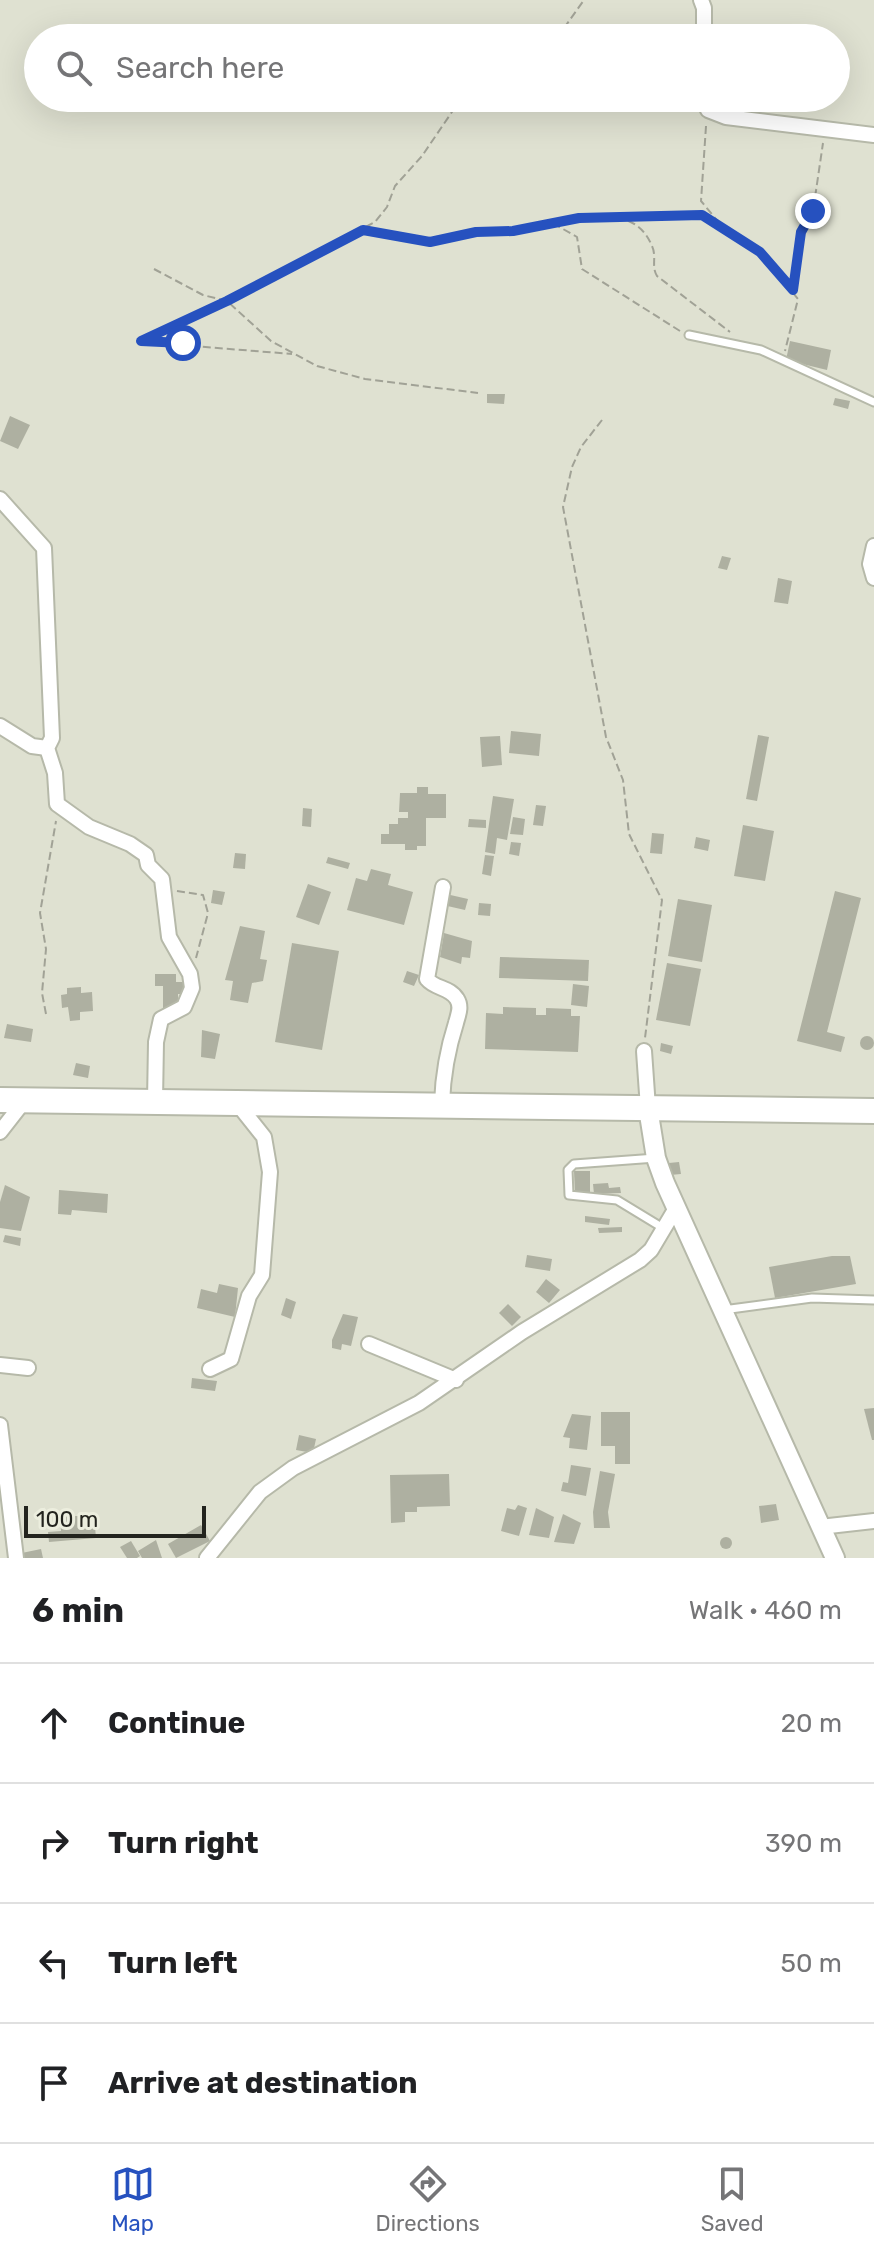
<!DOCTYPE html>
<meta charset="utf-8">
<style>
body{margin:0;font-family:Rubik,sans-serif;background:#f6f6f6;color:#202124}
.scale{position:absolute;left:24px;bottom:20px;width:182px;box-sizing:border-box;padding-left:8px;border:4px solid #23241e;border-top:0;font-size:22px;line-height:28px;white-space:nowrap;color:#23241e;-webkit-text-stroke:6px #eceede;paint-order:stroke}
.stop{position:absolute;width:24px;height:24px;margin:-18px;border:6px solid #2651bf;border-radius:50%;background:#fff}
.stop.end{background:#2651bf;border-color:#fff;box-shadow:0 2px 8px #0008}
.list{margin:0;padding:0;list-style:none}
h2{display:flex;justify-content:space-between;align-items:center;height:104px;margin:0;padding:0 32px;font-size:34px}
h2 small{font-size:26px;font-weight:400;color:#757577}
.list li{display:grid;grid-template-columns:52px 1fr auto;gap:24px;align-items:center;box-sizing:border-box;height:120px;padding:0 32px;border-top:2px solid #e0e0e0}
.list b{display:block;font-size:30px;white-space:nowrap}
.list em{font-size:26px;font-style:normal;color:#757577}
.icon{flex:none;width:44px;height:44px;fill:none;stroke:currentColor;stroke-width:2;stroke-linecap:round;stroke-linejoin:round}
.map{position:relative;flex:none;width:874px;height:1558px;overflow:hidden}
.search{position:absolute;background:#fff;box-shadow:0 8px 32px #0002;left:24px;right:24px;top:24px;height:88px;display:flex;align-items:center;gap:20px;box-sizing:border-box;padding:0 28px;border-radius:44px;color:#757577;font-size:30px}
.sheet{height:584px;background:#fff}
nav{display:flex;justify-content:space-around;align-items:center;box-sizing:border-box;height:112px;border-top:2px solid #e0e0e0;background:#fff;font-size:22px;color:#757577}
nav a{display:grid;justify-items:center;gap:4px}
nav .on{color:#2651bf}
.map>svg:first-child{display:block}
.building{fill:#aeb0a1}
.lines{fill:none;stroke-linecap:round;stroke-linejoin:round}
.service-casing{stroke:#b6b9a9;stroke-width:11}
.minor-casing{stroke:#b6b9a9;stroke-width:18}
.tertiary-casing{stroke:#b6b9a9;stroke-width:22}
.trunk-casing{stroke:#b6b9a9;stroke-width:28}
.path{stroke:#a1a296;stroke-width:2;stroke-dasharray:8 4;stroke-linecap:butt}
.service{stroke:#fff;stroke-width:7}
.minor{stroke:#fff;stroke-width:14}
.tertiary{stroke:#fff;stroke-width:18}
.trunk{stroke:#fff;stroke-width:24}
.route{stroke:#2651bf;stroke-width:10}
</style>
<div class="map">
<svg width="874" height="1558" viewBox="0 0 874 1558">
<rect width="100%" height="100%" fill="#dfe1d1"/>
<g class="building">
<polygon points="790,341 831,350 827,370 786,360"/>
<polygon points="487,394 505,394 504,404 487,403"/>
<polygon points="835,398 850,401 848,409 833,405"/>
<polygon points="10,416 30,425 18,449 0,441"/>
<polygon points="722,556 731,558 727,570 718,568"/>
<polygon points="778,578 792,581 788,604 774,602"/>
<polygon points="511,731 541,734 539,756 509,753"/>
<polygon points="758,735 769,737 757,801 746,799"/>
<polygon points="500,736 502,765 482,767 480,737"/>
<polygon points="417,787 428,787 428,794 446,794 446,818 426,818 426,846 417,846 417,850 405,850 405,844 381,844 381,834 389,834 389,824 398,824 398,818 408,818 408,812 399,812 400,793 417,793"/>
<polygon points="493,796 514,799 507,840 497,838 495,854 485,852"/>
<polygon points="536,805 546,806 543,826 533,825"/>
<polygon points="303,808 312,809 311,827 302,826"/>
<polygon points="513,817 525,819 523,835 510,834"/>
<polygon points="469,819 486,820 486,828 468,827"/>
<polygon points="743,825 774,831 765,881 734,876"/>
<polygon points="652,833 664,834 662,854 650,853"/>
<polygon points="696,837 710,840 708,851 694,848"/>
<polygon points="511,842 521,843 519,856 509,854"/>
<polygon points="235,853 246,854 245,869 233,868"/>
<polygon points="485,855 494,856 491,876 482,874"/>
<polygon points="328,857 350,863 348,869 326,863"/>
<polygon points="371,869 391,874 388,885 413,892 404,925 347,910 356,878 367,881"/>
<polygon points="308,884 331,892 319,925 296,917"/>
<polygon points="213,890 225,892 222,905 211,903"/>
<polygon points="835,891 861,898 827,1032 845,1037 841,1052 797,1041"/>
<polygon points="446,894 468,899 465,910 443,905"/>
<polygon points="678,899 712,905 702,962 668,956"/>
<polygon points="479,903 491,904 490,916 478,915"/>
<polygon points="240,926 265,931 260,959 267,960 263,981 252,983 248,1003 230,1000 233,981 225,980"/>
<polygon points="444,933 472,941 470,958 462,957 461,964 440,957"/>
<polygon points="292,943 339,951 322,1050 275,1042"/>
<polygon points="500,957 589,960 588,981 499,978"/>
<polygon points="667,963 701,969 690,1026 656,1020"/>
<polygon points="407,971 419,975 414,986 403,982"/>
<polygon points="155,974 176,974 176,982 187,982 187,994 178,994 178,1013 163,1013 163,986 155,986"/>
<polygon points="573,984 589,986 587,1007 571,1005"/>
<polygon points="81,987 81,993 92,992 93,1011 80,1012 80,1020 70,1021 68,1007 62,1008 61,995 67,994 67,988"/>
<polygon points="503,1007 536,1008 536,1015 546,1015 546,1008 571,1009 571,1016 580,1016 578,1052 485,1049 486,1013 503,1014"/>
<polygon points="7,1024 33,1029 31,1042 4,1038"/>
<polygon points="202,1030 220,1034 215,1059 201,1057"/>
<circle cx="867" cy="1043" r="7"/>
<polygon points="661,1043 673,1046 671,1054 660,1051"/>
<polygon points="76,1063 90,1066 88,1078 73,1075"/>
<polygon points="679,1162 681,1174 670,1175 669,1163"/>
<polygon points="574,1171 590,1171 590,1194 575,1194"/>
<polygon points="608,1183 609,1188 620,1187 621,1193 594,1194 593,1184"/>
<polygon points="5,1185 30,1197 21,1231 0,1228 0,1202"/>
<polygon points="59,1190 108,1194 107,1213 72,1210 71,1215 58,1214"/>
<polygon points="585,1216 610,1219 609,1225 585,1222"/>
<polygon points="622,1227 622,1232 599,1233 598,1228"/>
<polygon points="5,1235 21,1238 20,1246 3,1242"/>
<polygon points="527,1255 552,1259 550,1271 525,1267"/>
<polygon points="832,1256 850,1256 856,1284 775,1298 769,1267"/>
<polygon points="546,1279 560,1290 549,1303 536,1292"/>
<polygon points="219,1284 238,1288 235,1317 197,1308 201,1289 217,1293"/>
<polygon points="286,1298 296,1302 291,1319 281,1315"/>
<polygon points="508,1304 521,1317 512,1326 499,1313"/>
<polygon points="343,1314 358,1317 351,1346 342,1344 341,1350 332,1348 332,1340"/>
<polygon points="192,1378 217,1381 215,1391 191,1388"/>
<polygon points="874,1408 874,1440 872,1440 864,1409"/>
<polygon points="601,1412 630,1412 630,1464 615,1464 615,1446 601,1446"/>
<polygon points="572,1414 591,1416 587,1450 569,1448 570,1438 563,1437"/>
<polygon points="299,1435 316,1439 313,1453 296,1450"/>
<polygon points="571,1465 591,1468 586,1496 561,1491 563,1482 568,1483"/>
<polygon points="600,1471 615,1474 608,1512 610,1528 594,1528 593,1512"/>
<polygon points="449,1474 450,1506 417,1507 417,1512 405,1512 405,1522 391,1523 390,1475"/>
<polygon points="776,1504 779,1520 761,1523 759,1506"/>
<polygon points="518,1505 527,1508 519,1536 501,1531 507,1508 515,1510"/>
<polygon points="536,1508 554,1517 549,1538 529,1535"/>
<polygon points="563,1514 581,1523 574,1544 554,1542"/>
<polygon points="94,1515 96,1538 49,1542 48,1532 61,1531 60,1517"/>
<polygon points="201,1525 210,1541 176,1558 168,1544"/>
<circle cx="726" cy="1543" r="6"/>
<polygon points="156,1540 162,1558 142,1558 138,1551"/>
<polygon points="131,1541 140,1556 137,1558 127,1558 120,1547"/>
<polygon points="41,1549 43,1558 18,1558 17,1554"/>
</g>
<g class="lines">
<defs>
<g id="service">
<polyline points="689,335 761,350 874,402"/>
<polyline points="656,1158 574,1164 568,1170 569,1195 617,1200 663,1228"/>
<polyline points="723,1310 812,1298 874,1300"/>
</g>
<g id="minor">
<polyline points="701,0 704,8 704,38"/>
<polyline points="703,98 708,110 726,117 874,135"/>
<polyline points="0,499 44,548 52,738 47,748 55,773 57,804 89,827 130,844 146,855 148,865 162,879 169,937 190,974 192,988 184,1007 161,1019 156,1042 155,1101"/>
<polyline points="874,546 870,564 874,578"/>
<polyline points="0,726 32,746 47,748"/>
<polyline points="644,1051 648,1108"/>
<path d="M442,1103C443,1074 447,1051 456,1023C458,1015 462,1007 457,999C450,987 435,989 427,979L443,887"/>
<polyline points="0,1132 25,1100"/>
<polyline points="369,1344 456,1380"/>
<polyline points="0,1365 28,1368"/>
<polyline points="210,1369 231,1359 249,1296 262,1275 270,1172 264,1137 236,1102"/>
<polyline points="0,1425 16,1558"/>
<polyline points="820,1527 874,1521"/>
<polyline points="207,1558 260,1492 293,1468 419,1403 522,1332 640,1260 651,1250 676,1208"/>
</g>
<polyline id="tertiary" points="648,1108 656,1158 665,1183 835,1558"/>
<polyline id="trunk" points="0,1100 874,1111"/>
</defs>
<use href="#service" class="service-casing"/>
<use href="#minor" class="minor-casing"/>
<use href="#tertiary" class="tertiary-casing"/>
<use href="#trunk" class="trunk-casing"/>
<g class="path">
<polyline points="557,38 584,0"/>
<polyline points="706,126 701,201 720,224"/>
<polyline points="619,216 702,215 760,252 798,299 785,351"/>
<path d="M557,224C591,217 635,205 652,246C657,257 651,266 657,276L730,332"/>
<polyline points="363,230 430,242 476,232 556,225 577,237 582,269 680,331"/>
<polyline points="154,269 203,295 227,301 271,341 317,366 365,379 478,393"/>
<polyline points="793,289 801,232 813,211 823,143"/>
<polyline points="141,341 227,301 375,222 387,207 395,186 422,156 456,106 473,98"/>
<polyline points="143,342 292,354"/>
<polyline points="602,420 581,447 572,467 563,507 606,737 623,780 629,834 662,900 645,1038"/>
<polyline points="177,891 203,895 208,913 196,958"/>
<polyline points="46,1014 42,993 46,949 40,913 56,821"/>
</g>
<use href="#service" class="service"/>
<use href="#minor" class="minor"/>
<use href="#tertiary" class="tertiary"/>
<use href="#trunk" class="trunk"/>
</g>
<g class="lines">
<polyline class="route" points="183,343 141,341 227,301 363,230 430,242 476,232 513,231 579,218 702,215 760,252 793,290 801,232 813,211"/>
</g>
</svg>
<div class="scale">100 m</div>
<div class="stop" style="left:183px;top:343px"></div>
<div class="stop end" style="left:813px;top:211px"></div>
<div class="search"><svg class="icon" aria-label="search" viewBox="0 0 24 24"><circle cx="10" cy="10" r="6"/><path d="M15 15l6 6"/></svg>Search here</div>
</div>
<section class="sheet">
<h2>6 min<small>Walk · 460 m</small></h2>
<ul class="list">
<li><svg class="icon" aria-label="ahead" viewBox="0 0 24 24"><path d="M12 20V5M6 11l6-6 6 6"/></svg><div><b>Continue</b></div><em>20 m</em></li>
<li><svg class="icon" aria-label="right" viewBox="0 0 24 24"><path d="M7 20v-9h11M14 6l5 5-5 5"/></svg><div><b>Turn right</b></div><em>390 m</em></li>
<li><svg class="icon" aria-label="left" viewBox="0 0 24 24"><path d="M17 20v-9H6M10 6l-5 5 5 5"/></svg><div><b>Turn left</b></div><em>50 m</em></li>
<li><svg class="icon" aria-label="arrive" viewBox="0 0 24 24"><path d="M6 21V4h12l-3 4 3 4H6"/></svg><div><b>Arrive at destination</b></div></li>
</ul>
</section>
<nav>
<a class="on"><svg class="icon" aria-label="map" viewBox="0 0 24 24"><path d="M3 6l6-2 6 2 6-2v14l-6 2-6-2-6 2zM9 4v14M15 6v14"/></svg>Map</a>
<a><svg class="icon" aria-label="directions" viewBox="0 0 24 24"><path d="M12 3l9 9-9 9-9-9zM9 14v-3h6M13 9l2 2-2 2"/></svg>Directions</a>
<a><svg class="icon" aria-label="saved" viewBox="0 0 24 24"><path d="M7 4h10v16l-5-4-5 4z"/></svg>Saved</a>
</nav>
